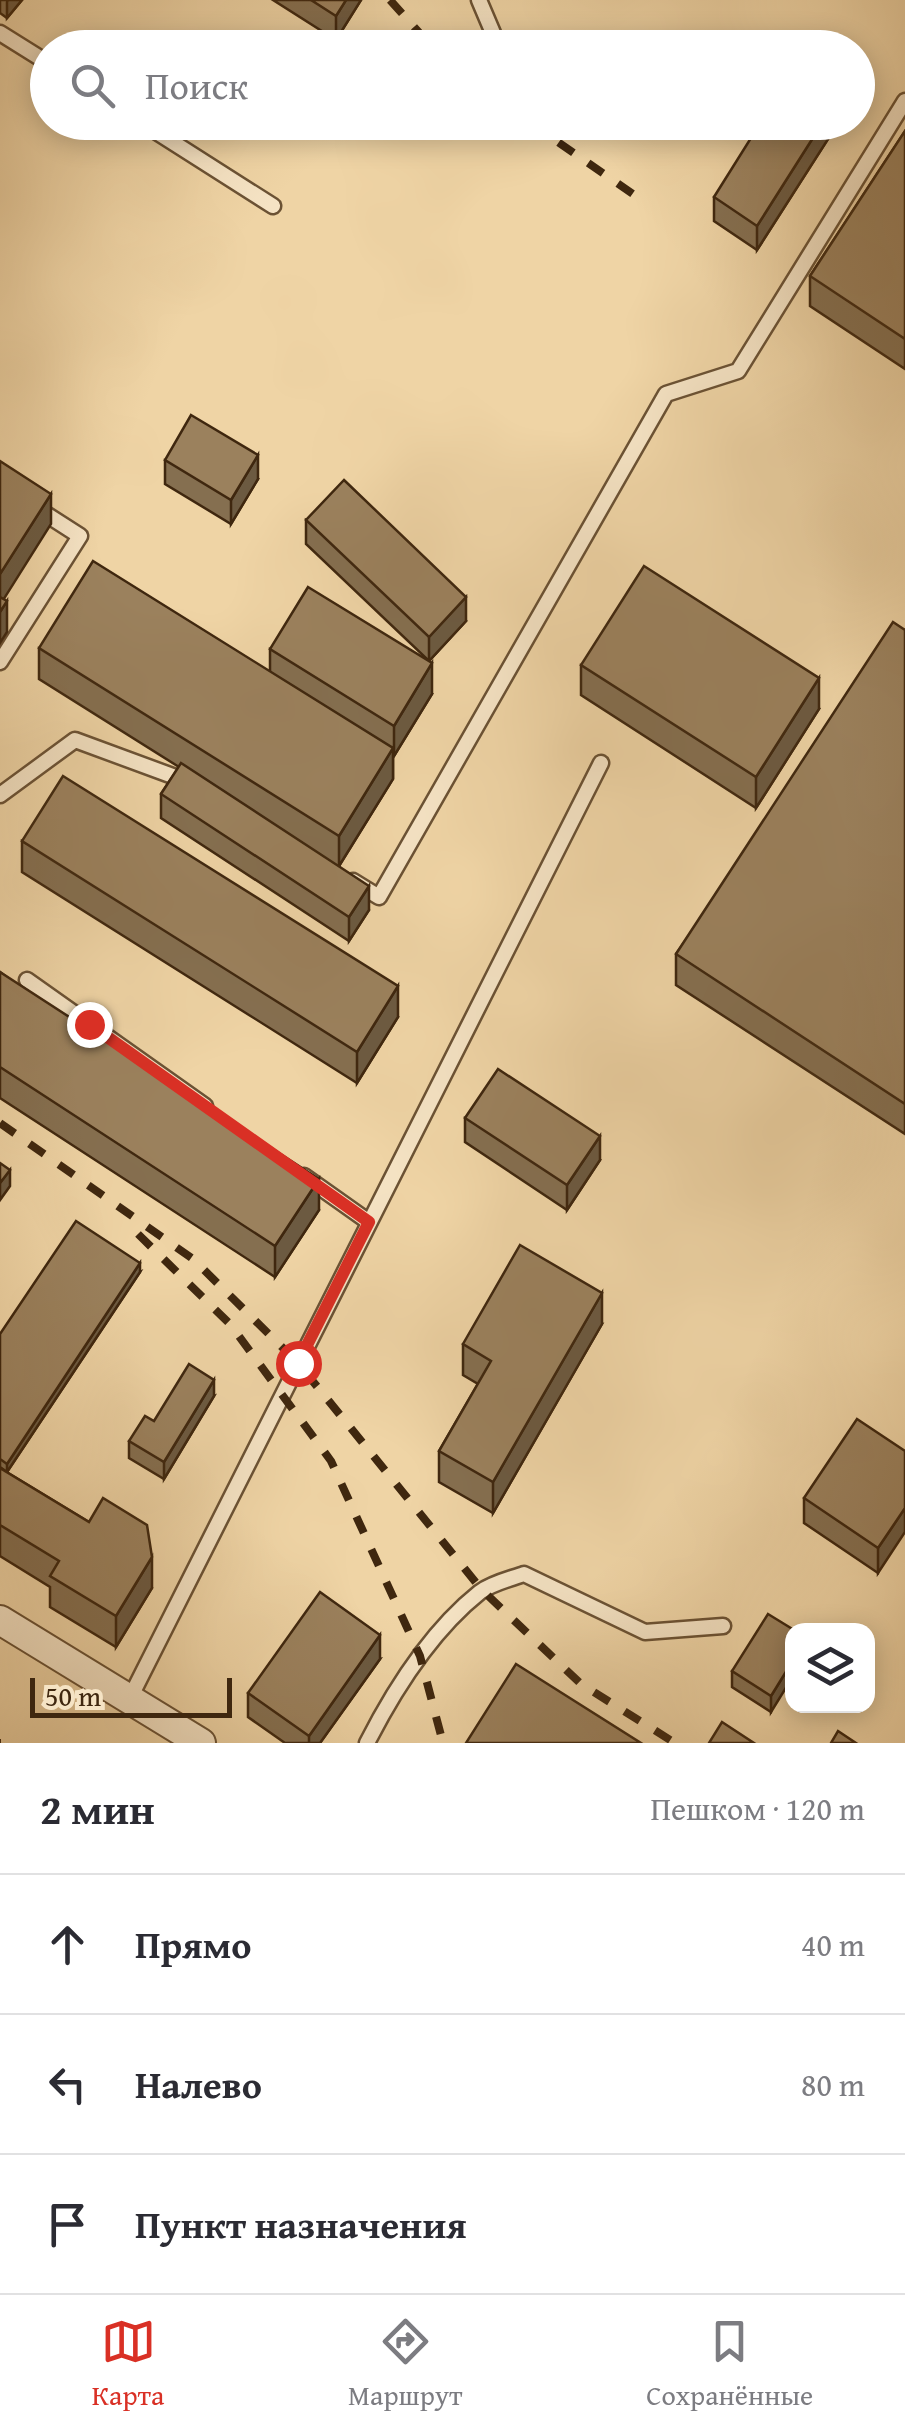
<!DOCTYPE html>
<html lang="ru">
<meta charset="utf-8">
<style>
body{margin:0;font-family:"Gentium Book Plus",serif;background:#f7f7f7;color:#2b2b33}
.controls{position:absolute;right:30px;bottom:30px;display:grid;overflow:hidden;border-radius:20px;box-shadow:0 5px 25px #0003}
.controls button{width:90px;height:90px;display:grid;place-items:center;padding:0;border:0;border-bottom:2px solid #e1e1e2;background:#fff;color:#2b2b33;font:50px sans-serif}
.scale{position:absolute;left:30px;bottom:25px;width:202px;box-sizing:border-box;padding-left:10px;border:5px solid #3f270f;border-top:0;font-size:28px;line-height:35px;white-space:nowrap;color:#3f270f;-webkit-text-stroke:8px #f5e3c4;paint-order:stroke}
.stop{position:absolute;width:30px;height:30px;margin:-22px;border:8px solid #d93025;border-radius:50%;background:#fff}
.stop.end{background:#d93025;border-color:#fff;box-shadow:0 2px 10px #0008}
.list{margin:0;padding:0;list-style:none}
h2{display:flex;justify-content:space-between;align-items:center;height:130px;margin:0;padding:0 40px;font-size:42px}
h2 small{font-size:32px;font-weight:400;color:#7c7c81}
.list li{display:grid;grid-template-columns:65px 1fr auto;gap:30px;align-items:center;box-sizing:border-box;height:140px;padding:0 40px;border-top:2px solid #e1e1e2}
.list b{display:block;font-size:38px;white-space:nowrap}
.list em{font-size:32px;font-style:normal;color:#7c7c81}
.icon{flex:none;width:55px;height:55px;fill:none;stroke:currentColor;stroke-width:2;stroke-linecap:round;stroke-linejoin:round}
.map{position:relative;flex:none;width:905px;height:1743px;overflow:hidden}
.search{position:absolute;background:#fff;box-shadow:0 5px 25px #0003;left:30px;right:30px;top:30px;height:110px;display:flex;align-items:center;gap:25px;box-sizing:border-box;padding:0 35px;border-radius:55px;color:#7c7c81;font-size:38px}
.sheet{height:550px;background:#fff}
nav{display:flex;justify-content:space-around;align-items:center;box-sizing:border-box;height:140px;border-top:2px solid #e1e1e2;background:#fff;font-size:28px;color:#7c7c81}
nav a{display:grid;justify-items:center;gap:5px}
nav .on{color:#d93025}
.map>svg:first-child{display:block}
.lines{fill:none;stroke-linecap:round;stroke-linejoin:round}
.lane-casing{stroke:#6b5234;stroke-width:19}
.street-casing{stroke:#6b5234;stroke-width:32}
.lane{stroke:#f5e3c4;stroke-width:14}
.street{stroke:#f5e3c4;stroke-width:28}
.rail{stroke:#3f270f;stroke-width:8;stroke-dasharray:18 18;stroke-linecap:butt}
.wall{fill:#856f50;stroke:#3f270f;stroke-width:2.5}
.shaded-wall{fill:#6c5a41;stroke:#3f270f;stroke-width:2.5}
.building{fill:#9b815d;stroke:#3f270f;stroke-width:2.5}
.route{stroke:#d93025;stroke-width:12}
</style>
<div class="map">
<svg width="905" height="1743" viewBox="0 0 905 1743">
<rect width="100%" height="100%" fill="#efd4a5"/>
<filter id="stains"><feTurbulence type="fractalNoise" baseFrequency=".002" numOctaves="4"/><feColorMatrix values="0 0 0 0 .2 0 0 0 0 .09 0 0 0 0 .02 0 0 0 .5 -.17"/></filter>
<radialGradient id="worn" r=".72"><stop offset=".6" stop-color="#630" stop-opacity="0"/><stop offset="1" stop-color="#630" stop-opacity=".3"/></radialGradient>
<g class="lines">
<defs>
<g id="lane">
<polyline points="479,0 493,33"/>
<polyline points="0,33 48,63"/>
<polyline points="141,122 273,206"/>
<polyline points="0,662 80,536 38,509"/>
<polyline points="0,795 75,740 189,782"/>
<polyline points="353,881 379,897 666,394 738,371 905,101"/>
<polyline points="27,980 205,1106"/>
<polyline points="304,1176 369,1222"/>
<polyline points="130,1698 601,763"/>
<path d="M367,1743C395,1688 431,1631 480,1592C492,1583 510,1579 524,1574L645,1632L723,1626"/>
</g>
<polyline id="street" points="0,1620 201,1743"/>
</defs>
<use href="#lane" class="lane-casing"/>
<use href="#street" class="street-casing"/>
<use href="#lane" class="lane"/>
<use href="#street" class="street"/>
<g class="rail">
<polyline points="390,0 433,48"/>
<polyline points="529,122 643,201"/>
<polyline points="0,1123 193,1259 298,1363 482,1590 581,1684 675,1743"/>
<polyline points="138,1234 230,1324 331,1461 420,1656 443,1743"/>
<polyline points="0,1743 1,1743"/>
</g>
</g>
<g class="wall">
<polygon points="0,0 22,0 7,18 0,13"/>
<polygon points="273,0 361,0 336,40"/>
<polygon points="830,122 830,136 757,250 714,221 714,197"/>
<polygon points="905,131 905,369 810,306 810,276"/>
<polygon points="165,460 258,479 231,524 165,484"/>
<polygon points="306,520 466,621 429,661 306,544"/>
<polygon points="905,630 905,1134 676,985 676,954"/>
<polygon points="39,648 270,672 270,649 432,694 394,756 393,756 393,779 339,866 369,910 349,941 161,818 161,794 179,767 39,679"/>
<polygon points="581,665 819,709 756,808 581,695"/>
<polygon points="22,841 398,1017 357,1083 22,872"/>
<polygon points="0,972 319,1210 275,1277 0,1098"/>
<polygon points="465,1118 600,1160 567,1210 465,1142"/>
<polygon points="140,1272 7,1472 0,1467 0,1334"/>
<polygon points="602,1324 493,1513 439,1482 439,1451 478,1384 463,1375 463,1344"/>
<polygon points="214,1396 164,1479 129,1458 129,1441 154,1421"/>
<polygon points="905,1451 878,1573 804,1523 804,1498"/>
<polygon points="0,1468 89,1522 152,1588 116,1647 50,1607 50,1587 0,1556"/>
<polygon points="794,1630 771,1712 732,1687 732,1671"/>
<polygon points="380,1659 320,1743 285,1743 248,1717 248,1693"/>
</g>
<g class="shaded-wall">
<polygon points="8,0 22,0 7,18 7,2"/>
<polygon points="346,0 361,0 336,40 336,16"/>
<polygon points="823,122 830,122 830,136 757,250 757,226"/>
<polygon points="258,455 258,479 231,524 231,500"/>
<polygon points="51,494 51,524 0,605 0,574"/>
<polygon points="466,597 466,621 429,661 429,637"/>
<polygon points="7,601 7,632 0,643 0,612"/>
<polygon points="432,663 432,694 394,756 394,726"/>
<polygon points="819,678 819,709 756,808 756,777"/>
<polygon points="393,748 393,779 339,866 339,836"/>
<polygon points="369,886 369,910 349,941 349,917"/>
<polygon points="398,986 398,1017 357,1083 357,1052"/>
<polygon points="600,1136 600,1160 567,1210 567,1185"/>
<polygon points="10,1170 10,1186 0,1200 0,1183"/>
<polygon points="319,1179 319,1210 275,1277 275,1246"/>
<polygon points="140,1263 140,1272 7,1472 7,1464"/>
<polygon points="602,1293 602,1324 493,1513 493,1482"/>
<polygon points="214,1380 214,1396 164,1479 164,1462"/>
<polygon points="905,1508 905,1532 878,1573 878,1548"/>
<polygon points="152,1557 152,1588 116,1647 116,1616"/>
<polygon points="380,1635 380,1659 320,1743 309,1743 309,1736"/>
<polygon points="792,1662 792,1678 771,1712 771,1696"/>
</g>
<g class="building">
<polygon points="311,0 346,0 336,16"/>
<polygon points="761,122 823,122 757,226 714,197"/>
<polygon points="905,131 905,339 810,276"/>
<polygon points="191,415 258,455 231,500 165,460"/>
<polygon points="0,461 51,494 0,574"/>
<polygon points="344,480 466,597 429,637 306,520"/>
<polygon points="93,561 393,748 339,836 39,648"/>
<polygon points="644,566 819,678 756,777 581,665"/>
<polygon points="308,587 432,663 394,726 270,649"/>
<polygon points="0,597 7,601 0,612"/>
<polygon points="893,622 905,630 905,1104 676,954"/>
<polygon points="181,763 369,886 349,917 161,794"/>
<polygon points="63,776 398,986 357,1052 22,841"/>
<polygon points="0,972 319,1179 275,1246 0,1067"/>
<polygon points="498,1069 600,1136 567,1185 465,1118"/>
<polygon points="0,1163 10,1170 0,1183"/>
<polygon points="76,1221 140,1263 7,1464 0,1459 0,1334"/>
<polygon points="520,1245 602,1293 493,1482 439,1451 491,1361 463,1344"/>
<polygon points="189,1364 214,1380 164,1462 129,1441 145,1416 154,1421"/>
<polygon points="857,1419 905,1451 905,1508 878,1548 804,1498"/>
<polygon points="0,1468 89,1522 103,1498 147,1525 152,1557 116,1616 50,1576 59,1561 0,1525"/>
<polygon points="320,1592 380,1635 309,1736 248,1693"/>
<polygon points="768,1614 794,1630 792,1630 792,1662 771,1696 732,1671"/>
<polygon points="516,1664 641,1743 466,1743"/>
<polygon points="722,1722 754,1743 709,1743"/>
<polygon points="838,1731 856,1743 831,1743"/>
</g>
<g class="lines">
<polyline class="route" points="89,1024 369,1222 298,1363"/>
</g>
<rect width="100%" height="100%" filter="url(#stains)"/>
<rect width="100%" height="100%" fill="url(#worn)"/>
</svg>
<div class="controls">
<button><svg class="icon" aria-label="layers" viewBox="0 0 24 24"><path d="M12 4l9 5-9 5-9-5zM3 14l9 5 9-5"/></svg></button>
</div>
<div class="scale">50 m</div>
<div class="stop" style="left:298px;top:1363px"></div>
<div class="stop end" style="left:89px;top:1024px"></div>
<div class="search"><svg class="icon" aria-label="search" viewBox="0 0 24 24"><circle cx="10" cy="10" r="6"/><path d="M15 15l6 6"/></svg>Поиск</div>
</div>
<section class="sheet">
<h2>2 мин<small>Пешком · 120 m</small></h2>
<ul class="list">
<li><svg class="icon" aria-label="ahead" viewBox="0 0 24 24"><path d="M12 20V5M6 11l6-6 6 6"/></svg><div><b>Прямо</b></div><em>40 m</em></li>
<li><svg class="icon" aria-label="left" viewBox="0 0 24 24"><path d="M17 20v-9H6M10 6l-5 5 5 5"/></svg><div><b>Налево</b></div><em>80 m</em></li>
<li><svg class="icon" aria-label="arrive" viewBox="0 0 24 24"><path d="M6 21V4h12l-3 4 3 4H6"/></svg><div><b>Пункт назначения</b></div></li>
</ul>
</section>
<nav>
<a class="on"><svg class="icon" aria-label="map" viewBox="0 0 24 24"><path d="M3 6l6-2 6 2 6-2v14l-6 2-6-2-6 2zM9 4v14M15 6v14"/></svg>Карта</a>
<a><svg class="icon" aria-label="directions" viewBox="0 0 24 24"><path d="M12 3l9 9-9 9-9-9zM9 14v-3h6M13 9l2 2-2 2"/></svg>Маршрут</a>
<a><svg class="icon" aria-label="saved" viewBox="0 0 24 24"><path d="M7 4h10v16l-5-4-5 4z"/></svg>Сохранённые</a>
</nav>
